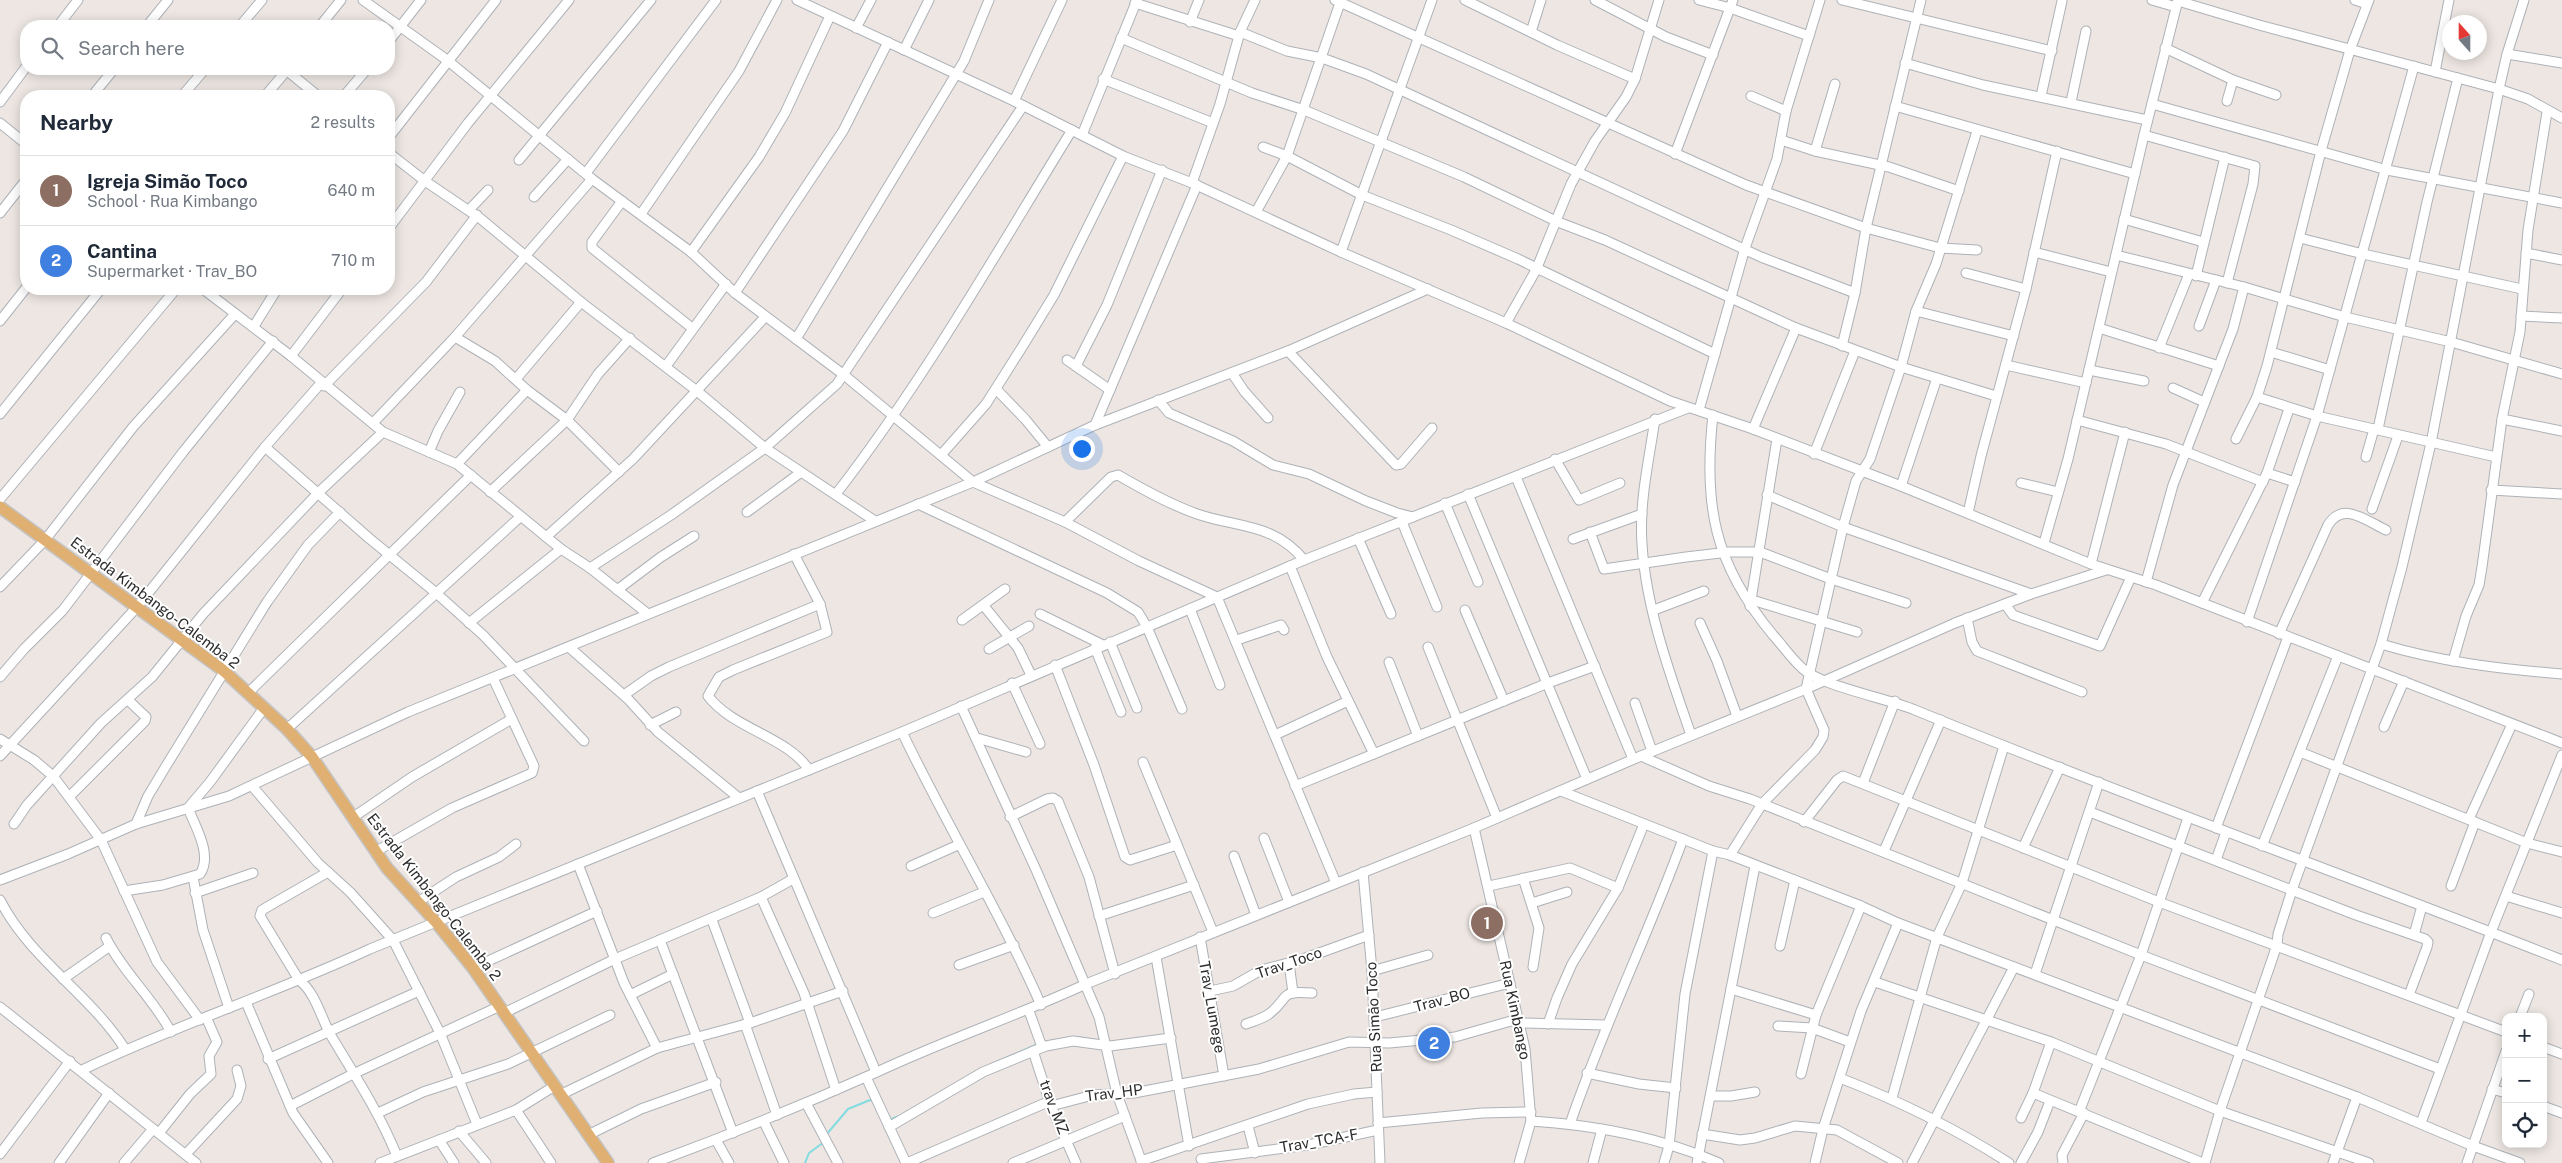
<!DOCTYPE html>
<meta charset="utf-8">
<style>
body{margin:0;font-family:"Public Sans",sans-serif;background:#f6f6f7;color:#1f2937}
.controls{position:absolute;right:15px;bottom:15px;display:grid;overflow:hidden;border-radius:10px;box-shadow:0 2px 12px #0003}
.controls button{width:45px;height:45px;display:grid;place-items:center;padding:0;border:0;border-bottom:1px solid #e0e1e3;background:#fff;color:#1f2937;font:25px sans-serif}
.compass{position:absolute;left:2442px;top:15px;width:45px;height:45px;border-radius:50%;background:#fff;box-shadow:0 2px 12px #0003;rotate:339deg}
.you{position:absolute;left:1081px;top:448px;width:18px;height:18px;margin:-12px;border:4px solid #fff;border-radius:50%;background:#1a73e8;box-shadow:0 0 0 8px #1a73e833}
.badge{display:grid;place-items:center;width:32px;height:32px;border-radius:50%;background:#5790e4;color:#fff;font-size:16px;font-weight:700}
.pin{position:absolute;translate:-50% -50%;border:2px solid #fff;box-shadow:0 1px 5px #0006}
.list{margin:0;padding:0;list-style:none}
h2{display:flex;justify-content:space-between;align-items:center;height:65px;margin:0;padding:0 20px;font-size:21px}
h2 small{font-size:16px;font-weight:400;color:#747a83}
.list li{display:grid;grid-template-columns:32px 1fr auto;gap:15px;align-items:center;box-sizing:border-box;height:70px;padding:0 20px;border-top:1px solid #e0e1e3}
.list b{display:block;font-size:19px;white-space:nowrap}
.list p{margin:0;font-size:16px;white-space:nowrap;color:#747a83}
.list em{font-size:16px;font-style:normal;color:#747a83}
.icon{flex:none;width:28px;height:28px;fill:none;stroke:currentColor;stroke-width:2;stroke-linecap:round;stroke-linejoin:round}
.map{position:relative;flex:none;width:2562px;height:1163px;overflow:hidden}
.search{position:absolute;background:#fff;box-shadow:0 2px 12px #0003;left:20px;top:20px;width:375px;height:55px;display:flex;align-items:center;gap:12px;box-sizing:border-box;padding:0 18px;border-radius:20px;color:#747a83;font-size:19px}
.panel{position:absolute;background:#fff;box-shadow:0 2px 12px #0003;left:20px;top:90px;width:375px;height:205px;border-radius:20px}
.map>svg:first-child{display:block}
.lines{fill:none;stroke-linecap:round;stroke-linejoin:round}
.stream{stroke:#83dce1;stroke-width:2}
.minor-casing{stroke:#aeb2b8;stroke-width:11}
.major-casing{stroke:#c4c4c4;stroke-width:14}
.minor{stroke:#fff;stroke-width:9}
.major{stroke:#e0b073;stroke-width:11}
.labels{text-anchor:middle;stroke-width:4;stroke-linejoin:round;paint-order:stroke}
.street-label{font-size:15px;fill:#2d2d2d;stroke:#fff}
</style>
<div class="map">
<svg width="2562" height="1163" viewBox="0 0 2562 1163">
<rect width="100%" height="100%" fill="#ede6e2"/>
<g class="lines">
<g class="stream">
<polyline points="1077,1037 1102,1041"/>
<polyline points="1043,1042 1062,1039"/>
<polyline points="990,1065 1038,1044"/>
<polyline points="970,1075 979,1070"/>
<polyline points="889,1120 899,1116"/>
<polyline points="826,1135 848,1109 870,1100 873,1101 883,1122"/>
<polyline points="805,1163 809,1153 824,1142"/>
</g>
<defs>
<g id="minor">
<polyline points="363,0 447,60 592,179 691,252 735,293 844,375 973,482 1065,522 1139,561 1217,597 1336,883"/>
<polyline points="797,0 1014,101 1123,156 1192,183 1341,252 1506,323 1670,401 1753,429 1901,486 2091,564 2156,585 2562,743"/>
<polyline points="1335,0 1746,185 1866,228 1940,248 1977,250"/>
<polyline points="1465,0 1557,45 1635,79"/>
<polyline points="1595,0 1666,37 1713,55"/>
<polyline points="1699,0 1730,8 1809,36"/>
<polyline points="1842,0 2052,51"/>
<polyline points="2152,0 2176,7"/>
<polyline points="2355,0 2367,4"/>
<polyline points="2178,1 2259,25 2499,89 2528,99 2562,118"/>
<polyline points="1135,3 1239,36"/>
<polyline points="1190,22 1199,0"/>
<polyline points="58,26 78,0"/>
<polyline points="147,26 168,0"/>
<polyline points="240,26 262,0"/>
<polyline points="320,26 341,0"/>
<polyline points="856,28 871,0"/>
<polyline points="1240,32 1287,51 1322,58 1366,74 1761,257 1855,293"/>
<polyline points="1531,32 1541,0"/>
<polyline points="1121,38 1252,93 1304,110 1464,177 1558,222 1605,240 1796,328 1901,367 1996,396"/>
<polyline points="389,41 421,0"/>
<polyline points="2165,48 2233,80 2276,95"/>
<polyline points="904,50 929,0"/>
<polyline points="2507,54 2562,63"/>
<polyline points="1905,63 1983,85 2147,120"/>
<polyline points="285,69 318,96"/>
<polyline points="2435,72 2449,0"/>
<polyline points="1103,79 1213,123"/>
<polyline points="92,96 114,69"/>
<polyline points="182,96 205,69"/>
<polyline points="265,96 288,69"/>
<polyline points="344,96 367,69"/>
<polyline points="1751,96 1786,111"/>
<polyline points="2041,96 2062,1"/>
<polyline points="1014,101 1062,0"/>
<polyline points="2227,101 2233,80"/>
<polyline points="0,102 26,67"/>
<polyline points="2071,102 2086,31"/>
<polyline points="2152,104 2387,170 2562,203"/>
<polyline points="1895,106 2135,174"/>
<polyline points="0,123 26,144"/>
<polyline points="1082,135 1137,0"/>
<polyline points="2144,135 2255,166 2253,184 2227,283"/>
<polyline points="389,137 496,0"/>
<polyline points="1781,140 1815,151 1889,167 1959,191"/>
<polyline points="1263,147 1287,156 1362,195 1451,230 1518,259 1715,354"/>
<polyline points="1815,151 1835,84"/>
<polyline points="389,153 425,181 481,219 581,302 697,391 765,448 875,521"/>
<polyline points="1675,154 1733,0"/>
<polyline points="519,160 651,0"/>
<polyline points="586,173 716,0"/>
<polyline points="1192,183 1220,104 1240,32 1255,0"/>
<polyline points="534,197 568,159"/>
<polyline points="622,201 592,242 592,248 692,328"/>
<polyline points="469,210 488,190"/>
<polyline points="1256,212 1287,156 1341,0"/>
<polyline points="0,213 26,180"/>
<polyline points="641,214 739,71 777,0"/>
<polyline points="2124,219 2203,242"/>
<polyline points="389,228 468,123 569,0"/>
<polyline points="2300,238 2363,254 2522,289"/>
<polyline points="691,252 759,157 785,113 830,16"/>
<polyline points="1341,252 1432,0"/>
<polyline points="2034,252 2111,272"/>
<polyline points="2526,253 2562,260"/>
<polyline points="2116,255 2244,287 2345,317 2451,342 2562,374"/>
<polyline points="1966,273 2026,289"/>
<polyline points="2196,276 2225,157"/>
<polyline points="203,289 291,356 383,432 457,464 561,549 590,568 648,614"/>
<polyline points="735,293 843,131 888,42"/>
<polyline points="1916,311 2014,336"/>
<polyline points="2521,316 2562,318"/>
<polyline points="0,321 26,288"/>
<polyline points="1506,323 1536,270 1571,184 1595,141 1626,97 1635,79 1659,0"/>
<polyline points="254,326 277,289"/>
<polyline points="2199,326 2216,280"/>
<polyline points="2099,328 2219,366"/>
<polyline points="455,337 495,361 527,390 567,420 619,472"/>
<polyline points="796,339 964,61 989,0"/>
<polyline points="1842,346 1855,293 1866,228 1921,0"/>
<polyline points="2159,348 2189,274"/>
<polyline points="1288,351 1396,465 1401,464 1432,428"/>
<polyline points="2271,352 2330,370"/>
<polyline points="291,356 342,289"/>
<polyline points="1067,360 1110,390"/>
<polyline points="2006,365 2086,383"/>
<polyline points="666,366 726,284"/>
<polyline points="1076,366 1107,305 1162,170"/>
<polyline points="2089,370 2144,381"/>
<polyline points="1232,373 1244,391 1268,418"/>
<polyline points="516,379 581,302"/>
<polyline points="324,386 426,282 477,215"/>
<polyline points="2173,388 2204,402"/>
<polyline points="996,389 1025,419 1048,447"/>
<polyline points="2257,397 2317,416 2496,457"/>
<polyline points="1158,400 1169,413 1233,441 1273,465 1309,474 1366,501 1397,513 1413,517"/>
<polyline points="1699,410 1745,248 1777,159 1786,111 1820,0"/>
<polyline points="0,414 101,289"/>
<path d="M1713,415C1703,505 1714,564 1773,635C1783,646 1791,658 1802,668C1820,686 1887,698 1915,710C2129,798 2347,875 2562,960"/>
<path d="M1655,419C1649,460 1639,502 1642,544C1646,609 1670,674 1691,735"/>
<polyline points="2502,419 2562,431"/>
<polyline points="2077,420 2166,444 2263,482"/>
<polyline points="373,423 455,337 592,179"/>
<polyline points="1095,425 1197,185"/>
<polyline points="1753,429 1796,328"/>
<polyline points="2378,429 2427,202 2458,78"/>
<polyline points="2236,439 2257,397 2267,366 2321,151 2350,50 2369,0"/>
<polyline points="265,447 370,539 435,592 483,635 584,741"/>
<polyline points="429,452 438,431 460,392"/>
<polyline points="1814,454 1855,351"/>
<polyline points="941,455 986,404 1024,344 1054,295 1123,156"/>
<polyline points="2366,457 2374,429"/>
<polyline points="1555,459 1579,500 1620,483"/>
<polyline points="457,464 527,390"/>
<polyline points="2267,473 2295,482"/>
<polyline points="1516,477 1633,759"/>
<polyline points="2021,483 2058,492"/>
<polyline points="1901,486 1937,378"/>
<polyline points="2491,490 2562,494"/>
<polyline points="490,492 567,420 598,374 630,338"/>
<path d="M836,494C925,379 996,253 1072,130"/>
<polyline points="1468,494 1587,779"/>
<polyline points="1767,495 1843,527 2031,594"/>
<polyline points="0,499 176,289"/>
<polyline points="1445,503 1478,582"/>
<polyline points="918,504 1107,593 1138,612 1147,627 1182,709"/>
<polyline points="2372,509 2398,436"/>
<polyline points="747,512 800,473"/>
<polyline points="1968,513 1981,456 2026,289 2057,151"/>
<path d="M1065,522L1111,477L1118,475C1144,490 1169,504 1197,514C1238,528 1274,523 1304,560"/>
<polyline points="1402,522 1437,607"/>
<polyline points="1590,532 1604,569 1686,557 1729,552 1760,552 1831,579 1906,603"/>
<polyline points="546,537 633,459 765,317"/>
<polyline points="1358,538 1391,614"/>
<polyline points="1573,539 1642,514"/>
<polyline points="2044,543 2068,459 2144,135 2178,0"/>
<path d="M794,554L820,604L827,632L733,670L719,677L708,696C733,729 788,737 809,770"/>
<polyline points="2091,564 2125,432"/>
<polyline points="1290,566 1327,657 1374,754"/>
<polyline points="590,568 671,515 765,448 837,384 1023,106"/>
<polyline points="2146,582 2173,485 2233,329 2244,287"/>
<polyline points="0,587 45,540 133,427 235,314"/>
<polyline points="617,590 661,557 694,536"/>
<polyline points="1752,600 1857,632"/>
<polyline points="2202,603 2267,473 2289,409"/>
<polyline points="2005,604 2013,615 2100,646 2131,577"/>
<polyline points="984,606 1018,648 1031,675"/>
<polyline points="1750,606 1777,439"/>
<polyline points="1190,609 1220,685"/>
<polyline points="1465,610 1504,701"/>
<polyline points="1654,610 1704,591"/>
<polyline points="1040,614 1103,645"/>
<polyline points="1967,618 1972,642 1977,651 2082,692"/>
<polyline points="962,620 1005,589"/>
<polyline points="2247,622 2317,416 2414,66"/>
<polyline points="469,623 561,549"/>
<polyline points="1700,623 1717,661 1737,716"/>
<path d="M2279,634L2328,525C2343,501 2365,520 2386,530"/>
<polyline points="1237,640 1281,625 1284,630"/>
<polyline points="1110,642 1137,708"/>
<path d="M2381,644C2440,662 2501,669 2562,674"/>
<polyline points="1428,647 1497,818"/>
<polyline points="570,648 628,699 658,732 739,798"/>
<polyline points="1095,648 1121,712"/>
<polyline points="989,649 1029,626"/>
<polyline points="2453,661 2466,616 2479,585 2482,567 2502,419 2520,332 2528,230 2547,112"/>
<polyline points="1389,662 1418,736"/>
<polyline points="1055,665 1094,765 1125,857 1130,860 1177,845"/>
<polyline points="0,677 24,649 63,610 183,452 273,341"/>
<polyline points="1012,683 1040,744"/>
<polyline points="248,693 471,475"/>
<polyline points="624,695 651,676 669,667 820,604"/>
<polyline points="1635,703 1652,751"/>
<polyline points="961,706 1037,872 1099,1017 1117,1094 1142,1163"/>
<polyline points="650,725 676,712"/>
<polyline points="2384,727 2404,681"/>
<polyline points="287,729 520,517"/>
<path d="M902,732C946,824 1000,912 1041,1005"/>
<polyline points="1275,735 1348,701"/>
<polyline points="977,738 1026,752"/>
<polyline points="0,739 34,760 53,776 101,840 157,962 200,1020"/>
<polyline points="2300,752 2527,843 2562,852"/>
<polyline points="0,756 137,607 265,447 321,383"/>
<polyline points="1641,756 1709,786 1750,799 2141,955 2440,1069"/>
<polyline points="1143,762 1213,932"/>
<polyline points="1863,783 1895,701"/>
<polyline points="252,786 318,863 350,892 393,940 440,1033 477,1124"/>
<polyline points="1295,786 1548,683 1595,666"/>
<polyline points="757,791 876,1072"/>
<polyline points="1561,791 1713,851 1730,855 1861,906 1898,923 2357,1097 2473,1146 2520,1163"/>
<polyline points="69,797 145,721 146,717 128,700"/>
<polyline points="2090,812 2356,915 2425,939 2428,942 2427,947 2409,995"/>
<polyline points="1010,817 1047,799 1053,798 1058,801 1089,877 1115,974"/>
<polyline points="352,818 412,777 510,720"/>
<polyline points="2469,819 2512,724"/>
<polyline points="1804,822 1837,780 1843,776 2159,902 2506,1032"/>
<polyline points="14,824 27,805 101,723 152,677 203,614 319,492 383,432"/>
<polyline points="136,824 148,796 166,766 267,602 308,545 340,512"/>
<polyline points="1474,828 1525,1049 1531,1121 1519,1163"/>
<polyline points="2216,828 2288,637"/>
<polyline points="1264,838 1289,902"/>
<polyline points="2262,846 2338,656"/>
<polyline points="2023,848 2060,767"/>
<polyline points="1884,851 1941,720"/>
<polyline points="375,852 452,808 532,773 534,766 493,678"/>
<polyline points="1730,855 1762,804 1815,750 1823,737 1824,730 1806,689 1843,527 1856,481 1870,459 1901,367 1916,311 1936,264 1977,131"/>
<polyline points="1234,856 1256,915"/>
<polyline points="2216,860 2226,832"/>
<polyline points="578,864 624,983 657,1048"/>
<polyline points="911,866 958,845"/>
<path d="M328,872L262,910L260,916L299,980C315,992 321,1017 330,1034C354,1074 379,1112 397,1156"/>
<polyline points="1363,872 1372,971 1380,1163"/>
<polyline points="193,877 203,930 229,1008"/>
<polyline points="1523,878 1539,928 1533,967"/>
<polyline points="0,880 68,854 136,824 229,796 408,712 973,482 1095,425 1288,351 1428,289"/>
<polyline points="1489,886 1570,868 1618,888"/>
<polyline points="2451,886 2475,822"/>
<path d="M124,891L163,885L200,874C213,855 195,826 188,808L210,782L264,708"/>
<polyline points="195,893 253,873"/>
<polyline points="2506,896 2562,913"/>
<polyline points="761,897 804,993 836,1090"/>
<path d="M0,900C30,959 90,994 125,1049"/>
<polyline points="418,902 456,877 499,857 516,844"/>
<polyline points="1532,903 1567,892"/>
<polyline points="933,913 984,892"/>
<polyline points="1099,916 1194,885"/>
<polyline points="712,920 750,1023"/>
<polyline points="2414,935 2422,906"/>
<polyline points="1200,937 1224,1076"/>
<path d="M106,938C122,971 153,998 171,1032"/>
<polyline points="660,940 733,1133"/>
<polyline points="1780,946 1795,880"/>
<polyline points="1156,957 1189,1146"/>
<polyline points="1289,963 1293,993"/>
<polyline points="959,965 1014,945"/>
<polyline points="473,968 597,911"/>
<polyline points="1372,971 1428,955"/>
<polyline points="2035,974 2099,782"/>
<polyline points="63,979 110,946"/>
<polyline points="1875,982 2051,1042 2220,1111 2369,1163"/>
<polyline points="1731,989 1816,1015"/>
<polyline points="1210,991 1233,986 1261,970 1300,960 1369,935"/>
<polyline points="630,995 673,974"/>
<polyline points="246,1002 293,1113 328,1163"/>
<polyline points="0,1007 196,1163"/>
<polyline points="1029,1011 1042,1047"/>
<polyline points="504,1013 615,959 761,897 793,879"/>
<polyline points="1375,1017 1510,983"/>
<polyline points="2520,1017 2529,994"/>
<polyline points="1519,1023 1606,1025"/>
<polyline points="745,1024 777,1115"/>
<path d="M1246,1024C1254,1021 1262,1019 1269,1014C1290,998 1278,990 1312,993"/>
<polyline points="1548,1024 1557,998 1572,964 1618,888 1644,824"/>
<polyline points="1778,1026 1812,1028 1850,1042"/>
<polyline points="2543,1047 2562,1054"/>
<polyline points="1033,1051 1051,1106 1076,1163"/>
<polyline points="268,1059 419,991"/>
<path d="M82,1070C176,1025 275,993 370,949L902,732L1304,560L1688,408"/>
<polyline points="1587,1073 1639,1084 1676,1088"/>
<polyline points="1801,1074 1816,1015 1861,906"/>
<polyline points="866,1077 906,1163"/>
<path d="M1840,1078C1899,1101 1955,1128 2009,1163"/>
<polyline points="2492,1089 2506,1093"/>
<polyline points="2033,1093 2203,1163"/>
<polyline points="560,1095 657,1048 750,1023 843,991"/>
<polyline points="1711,1096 1731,1096 1755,1092"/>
<polyline points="1892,1098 1937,937 1962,883 2004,746"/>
<polyline points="806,1103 838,1163"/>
<polyline points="290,1106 353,1074 500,1006"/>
<polyline points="1051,1106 1093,1095 1134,1093 1259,1069 1349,1042 1389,1043 1455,1037 1518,1019"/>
<polyline points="2543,1106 2562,1113"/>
<polyline points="516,1110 551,1163"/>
<polyline points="2079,1112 2141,955 2188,818"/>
<polyline points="378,1113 423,1092 508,1064 610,1015"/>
<polyline points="2021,1118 2033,1093 2051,1042"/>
<path d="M1531,1121C1594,1125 1660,1137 1719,1163"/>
<polyline points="764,1122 784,1163"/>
<polyline points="1378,1123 1482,1113 1531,1112"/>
<polyline points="2421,1123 2491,932 2562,755"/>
<path d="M1570,1124C1603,1027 1648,935 1683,839"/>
<polyline points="1248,1126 1255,1153"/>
<polyline points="889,1127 983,1072 1046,1046 1073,1041 1110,1046 1171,1038"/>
<polyline points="459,1131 486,1163"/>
<polyline points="159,1133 190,1094 211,1074 209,1056 217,1042 206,1017"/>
<polyline points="1702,1134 1740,1140 1755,1138 1795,1126 1837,1130 1898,1163"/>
<polyline points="588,1135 641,1109 716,1082"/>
<polyline points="439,1140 454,1163"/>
<polyline points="716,1140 729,1163"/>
<polyline points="0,1154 70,1061"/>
<polyline points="186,1154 237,1099 241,1086 237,1070"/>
<polyline points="1201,1159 1308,1145 1378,1130"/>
<polyline points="1141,1161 1308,1104 1354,1094 1377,1092"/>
<polyline points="59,1163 109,1093"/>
<polyline points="124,1163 153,1129"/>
<polyline points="380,1163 516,1110 553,1087"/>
<path d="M653,1163C729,1135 803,1105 877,1072C945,1040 1017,1016 1086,984L1474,828L1641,756L1806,689L1955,623L2031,594L2106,570"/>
<polyline points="907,1163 1050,1101"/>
<polyline points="1013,1163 1125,1116"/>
<polyline points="1593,1163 1602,1129"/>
<polyline points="1664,1163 1669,1146 1685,994 1713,851"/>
<polyline points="1697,1163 1755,866"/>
<polyline points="1815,1163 1823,1129 1861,1011 1898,923"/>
<polyline points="1912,1163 2014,967"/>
<polyline points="2021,1163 2038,1132 2050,1101"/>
<polyline points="2063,1163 2062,1155 2084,1113"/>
<polyline points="2205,1163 2220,1111 2277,945 2278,934 2292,890 2381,644 2402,567 2431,443 2499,89 2507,54 2524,0"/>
<polyline points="2333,1163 2357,1097"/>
<polyline points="2467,1163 2506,1051"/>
</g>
<polyline id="major" points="0,507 224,671 287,729 312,757 387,868 436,922 473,968 608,1163"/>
</defs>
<use href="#minor" class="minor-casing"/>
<use href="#major" class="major-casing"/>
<use href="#minor" class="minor"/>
<use href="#major" class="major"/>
</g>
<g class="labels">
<g class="street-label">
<text transform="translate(155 603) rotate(37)" y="5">Estrada Kimbango-Calemba 2</text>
<text transform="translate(434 897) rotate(52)" y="5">Estrada Kimbango-Calemba 2</text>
<text transform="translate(1289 963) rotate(-19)" y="5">Trav_Toco</text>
<text transform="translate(1442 1000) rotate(-15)" y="5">Trav_BO</text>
<text transform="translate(1212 1007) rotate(80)" y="5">Trav_Lumege</text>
<text transform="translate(1515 1010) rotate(78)" y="5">Rua Kimbango</text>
<text transform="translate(1374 1017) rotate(-93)" y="5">Rua Simão Toco</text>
<text transform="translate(1114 1093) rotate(-7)" y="5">Trav_HP</text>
<text transform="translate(1054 1107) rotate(69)" y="5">trav_MZ</text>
<text transform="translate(1319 1141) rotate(-10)" y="5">Trav_TCA-F</text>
</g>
</g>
</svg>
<div class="controls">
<button>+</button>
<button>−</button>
<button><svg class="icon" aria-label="locate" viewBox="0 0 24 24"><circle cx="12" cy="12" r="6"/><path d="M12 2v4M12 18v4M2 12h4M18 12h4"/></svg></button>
</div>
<svg class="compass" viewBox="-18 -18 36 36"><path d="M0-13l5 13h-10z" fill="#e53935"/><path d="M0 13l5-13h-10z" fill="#747a83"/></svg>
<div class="you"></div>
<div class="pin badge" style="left:1487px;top:923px;background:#8d6e63">1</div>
<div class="pin badge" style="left:1434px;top:1043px;background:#3f7fe0">2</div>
<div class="search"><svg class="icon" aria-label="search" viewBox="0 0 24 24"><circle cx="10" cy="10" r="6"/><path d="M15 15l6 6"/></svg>Search here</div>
<section class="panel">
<h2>Nearby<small>2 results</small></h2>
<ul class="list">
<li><span class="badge" style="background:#8d6e63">1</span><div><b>Igreja Simão Toco</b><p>School · Rua Kimbango</p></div><em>640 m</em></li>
<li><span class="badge" style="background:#3f7fe0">2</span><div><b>Cantina</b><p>Supermarket · Trav_BO</p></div><em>710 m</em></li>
</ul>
</section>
</div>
